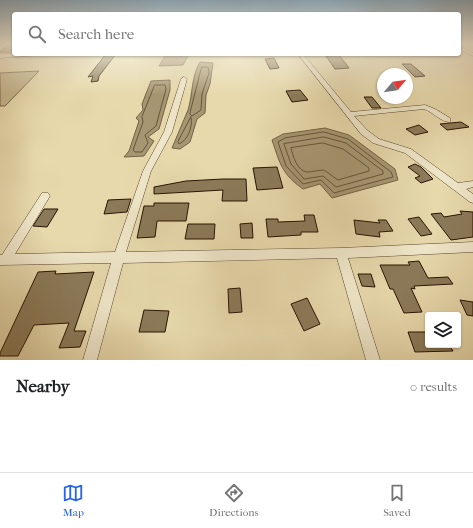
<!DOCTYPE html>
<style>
body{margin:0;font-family:"IM FELL French Canon",serif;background:#f6f6f6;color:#202124}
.controls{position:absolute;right:12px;bottom:12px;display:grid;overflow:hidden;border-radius:4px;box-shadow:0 1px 3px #0004}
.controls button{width:36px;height:36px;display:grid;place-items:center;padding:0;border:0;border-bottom:1px solid #e0e0e0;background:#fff;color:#202124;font:20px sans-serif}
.compass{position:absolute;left:377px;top:68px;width:36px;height:36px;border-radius:50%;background:#fff;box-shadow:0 1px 3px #0004;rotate:61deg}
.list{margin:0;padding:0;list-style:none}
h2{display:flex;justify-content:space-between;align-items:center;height:52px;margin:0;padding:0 16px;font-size:17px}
h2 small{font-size:13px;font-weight:400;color:#757577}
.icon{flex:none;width:22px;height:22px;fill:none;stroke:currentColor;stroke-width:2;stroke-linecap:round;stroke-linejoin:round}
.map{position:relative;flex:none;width:473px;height:360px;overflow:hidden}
.search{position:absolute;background:#fff;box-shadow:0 1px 3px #0004;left:12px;right:12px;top:12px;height:44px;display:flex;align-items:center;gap:10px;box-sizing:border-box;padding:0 14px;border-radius:4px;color:#757577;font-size:15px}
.sheet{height:112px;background:#fff}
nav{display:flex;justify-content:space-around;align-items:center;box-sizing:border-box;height:56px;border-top:1px solid #e0e0e0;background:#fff;font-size:11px;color:#757577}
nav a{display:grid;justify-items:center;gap:2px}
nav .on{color:#2563eb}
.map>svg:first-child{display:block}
.green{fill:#c6b78f;stroke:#766548}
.water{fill:#a69672;stroke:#736244}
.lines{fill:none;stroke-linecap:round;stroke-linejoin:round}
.shore{stroke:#665439;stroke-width:1}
.building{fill:#8b7a59;stroke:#271300}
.street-casing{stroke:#57442b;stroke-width:1}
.street{fill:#efe6c9;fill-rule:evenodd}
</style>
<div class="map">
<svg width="473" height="360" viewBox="0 0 473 360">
<rect width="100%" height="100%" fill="#e7d9ac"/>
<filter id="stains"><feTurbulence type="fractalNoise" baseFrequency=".005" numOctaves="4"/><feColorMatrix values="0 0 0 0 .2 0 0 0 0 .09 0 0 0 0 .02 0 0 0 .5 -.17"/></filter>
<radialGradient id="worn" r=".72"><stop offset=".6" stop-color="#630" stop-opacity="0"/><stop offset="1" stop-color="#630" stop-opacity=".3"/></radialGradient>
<polygon class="green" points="39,71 5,106 0,106 0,73"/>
<g class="water">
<polygon points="166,54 189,54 183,65 159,66"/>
<path d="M200,62L213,63L210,84L206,95L205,113L197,119L190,142L180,149L172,148C177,135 183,123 188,110C193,94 191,77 200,62Z"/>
<polygon points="170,80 170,90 159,129 148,137 154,141 144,156 124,157 129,151 139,121 136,118 143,110 142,104 151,81"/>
<path d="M325,128L349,135L395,169L398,180L332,198L320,184L303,189C282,174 280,164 272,140L283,134Z"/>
</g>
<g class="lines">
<g class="shore">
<polygon points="202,67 208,67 209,73 202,94 201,110 192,116 190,114"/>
<polygon points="155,85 165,85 166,89 156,126 145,135 148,143 142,152 135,152 133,150 143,122 142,117"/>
<path d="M191,117C193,127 188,140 179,144L178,142Z"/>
<polygon points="324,132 348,139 391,172 393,177 334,193 321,180 303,184 286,166 278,142 285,138"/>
<polygon points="324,137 346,143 383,171 383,174 336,187 323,176 304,179 291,164 284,144"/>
<path d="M323,143L343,149L369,168V171L338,180L324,170C318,170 313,172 307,172C297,171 293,156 291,148Z"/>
</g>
</g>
<g class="building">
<polygon points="9,44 14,44 14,52 0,52"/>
<polygon points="106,54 116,54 99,76 98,81 91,82 93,76 88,77"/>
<polygon points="339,55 349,68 335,69 326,56"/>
<polygon points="274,58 279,68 270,69 265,59"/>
<polygon points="402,64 411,64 425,76 415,77"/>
<polygon points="300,90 308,100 292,102 286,91"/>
<polygon points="364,97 372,97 381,108 372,108"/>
<polygon points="461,122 469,127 447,130 440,124"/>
<polygon points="419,125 428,132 415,135 406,129"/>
<polygon points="415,164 421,167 433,179 421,183 415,178 420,176 408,167"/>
<polygon points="277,167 283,188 257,190 253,168"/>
<polygon points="223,179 246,179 247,201 222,201 223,190 154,194 154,187 186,181"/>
<polygon points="131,199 127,212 104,214 108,200"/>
<polygon points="154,203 189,203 186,221 157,221 155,237 137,238 144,206 154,206"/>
<polygon points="44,209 58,209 47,227 33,226"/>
<polygon points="460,211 473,212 473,237 451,240 431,214 441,213 444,217 462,214"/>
<polygon points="304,215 314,215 318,232 301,232 301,235 268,237 266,219 278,219 278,222 305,221"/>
<polygon points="419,217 432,234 421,236 408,219"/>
<polygon points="354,220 380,223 378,220 386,220 393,231 379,232 380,237 356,234"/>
<polygon points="252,223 253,238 241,238 240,224"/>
<polygon points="188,224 215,224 214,239 185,239"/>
<polygon points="419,261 428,278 448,277 453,284 414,286 415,289 411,288 422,312 404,313 393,289 390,289 380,265 410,265 408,262"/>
<polygon points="56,271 55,274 94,272 74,331 86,331 80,347 59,348 69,323 34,325 18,356 0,356 0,353 38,272"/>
<polygon points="358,274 371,274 375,287 362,286"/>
<polygon points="240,288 242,312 229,313 228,289"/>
<polygon points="307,298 320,324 304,331 291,304"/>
<polygon points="460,300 473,302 473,316 467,315"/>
<polygon points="144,310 169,311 165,332 139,332"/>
<polygon points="408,332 428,332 428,345 449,345 453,351 415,352"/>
</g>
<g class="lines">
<defs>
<g id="street">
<polygon points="3,44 8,44 0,51 0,47"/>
<polygon points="459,46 473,53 473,56 459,49"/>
<polygon points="0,54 44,54 42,55 0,58"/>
<path d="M298,54H303L351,112L425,105L435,109L450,118V122C441,122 433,112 424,109L354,116L367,130L379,139L411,149L458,183L473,181V187L466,189L473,194V203L470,202L405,153L373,143L361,134Z"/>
<polygon points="184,77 187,79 172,132 151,171 126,252 341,248 473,242 473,252 348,258 380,360 366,360 337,258 123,263 97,360 83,360 111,263 0,265 0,255 2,255 42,193 48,193 50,196 15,254 115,252 143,171 164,132 181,79"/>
</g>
</defs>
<use href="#street" class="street-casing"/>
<use href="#street" class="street"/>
</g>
<linearGradient id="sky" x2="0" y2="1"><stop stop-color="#8da8b9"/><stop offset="0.46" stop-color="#f4eeda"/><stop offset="1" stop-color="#f4eeda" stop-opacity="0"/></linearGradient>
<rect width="473" height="95" fill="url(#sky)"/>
<rect width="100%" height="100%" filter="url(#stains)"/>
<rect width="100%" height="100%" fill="url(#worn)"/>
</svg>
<div class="controls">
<button><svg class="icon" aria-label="layers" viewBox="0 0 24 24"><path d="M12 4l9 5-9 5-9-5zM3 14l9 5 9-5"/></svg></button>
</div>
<svg class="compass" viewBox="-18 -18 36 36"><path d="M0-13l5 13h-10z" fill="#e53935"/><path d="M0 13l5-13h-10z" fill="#757577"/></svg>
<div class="search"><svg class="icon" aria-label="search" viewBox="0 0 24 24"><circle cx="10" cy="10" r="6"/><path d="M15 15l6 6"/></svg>Search here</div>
</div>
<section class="sheet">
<h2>Nearby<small>0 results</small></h2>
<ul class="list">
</ul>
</section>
<nav>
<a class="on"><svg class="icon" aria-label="map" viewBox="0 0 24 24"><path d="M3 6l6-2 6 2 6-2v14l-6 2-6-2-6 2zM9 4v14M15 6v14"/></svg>Map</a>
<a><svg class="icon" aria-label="directions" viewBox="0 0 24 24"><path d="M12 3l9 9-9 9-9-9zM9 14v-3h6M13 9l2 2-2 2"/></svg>Directions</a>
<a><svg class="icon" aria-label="saved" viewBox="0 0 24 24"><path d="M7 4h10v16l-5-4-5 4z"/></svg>Saved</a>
</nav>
